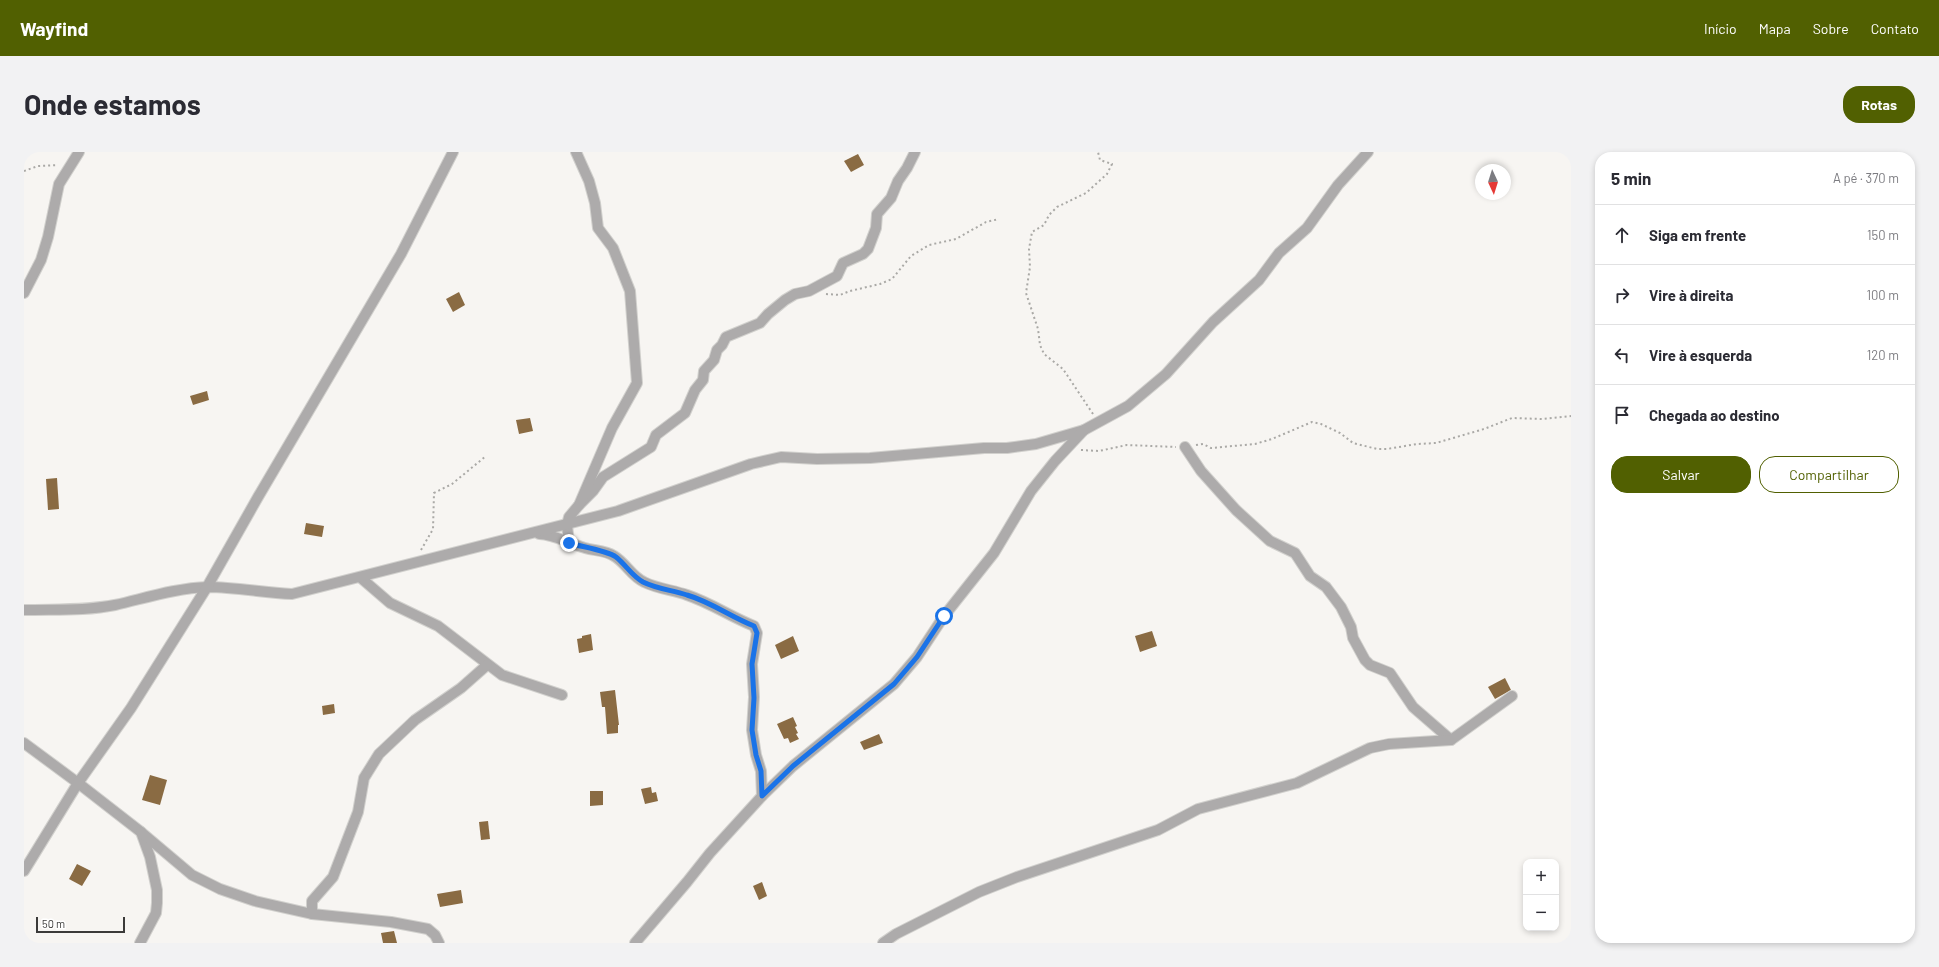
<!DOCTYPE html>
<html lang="pt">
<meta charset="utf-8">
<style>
body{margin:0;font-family:Barlow,sans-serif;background:#f2f2f3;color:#2b2b33}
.controls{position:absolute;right:12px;bottom:12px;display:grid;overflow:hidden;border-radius:8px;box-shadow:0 2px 6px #0003}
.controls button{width:36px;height:36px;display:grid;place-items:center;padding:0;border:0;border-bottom:1px solid #e1e1e2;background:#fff;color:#2b2b33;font:20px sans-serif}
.compass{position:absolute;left:1451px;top:12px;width:36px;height:36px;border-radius:50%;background:#fff;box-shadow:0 2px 6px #0003;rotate:176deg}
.scale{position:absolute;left:12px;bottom:10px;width:89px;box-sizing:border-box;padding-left:4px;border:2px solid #3b3a39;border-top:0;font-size:11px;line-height:14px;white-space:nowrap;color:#3b3a39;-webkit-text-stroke:3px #fff;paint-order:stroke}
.stop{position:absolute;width:12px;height:12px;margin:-9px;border:3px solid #1a73e8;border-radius:50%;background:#fff}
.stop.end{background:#1a73e8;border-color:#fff;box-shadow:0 1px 4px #0008}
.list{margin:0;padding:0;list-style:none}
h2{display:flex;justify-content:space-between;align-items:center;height:52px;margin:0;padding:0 16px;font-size:17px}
h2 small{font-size:13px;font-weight:400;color:#7c7c81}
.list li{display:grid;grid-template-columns:26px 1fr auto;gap:12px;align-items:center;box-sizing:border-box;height:60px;padding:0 16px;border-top:1px solid #e1e1e2}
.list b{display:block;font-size:15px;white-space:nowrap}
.list em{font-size:13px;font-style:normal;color:#7c7c81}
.actions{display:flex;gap:8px;padding:12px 16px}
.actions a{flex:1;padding:9px 0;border:1px solid #516001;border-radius:16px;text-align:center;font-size:14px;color:#516001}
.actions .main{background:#516001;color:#fff}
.icon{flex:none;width:22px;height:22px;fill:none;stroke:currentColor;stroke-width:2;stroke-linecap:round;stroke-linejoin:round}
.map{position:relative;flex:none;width:1547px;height:791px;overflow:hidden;border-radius:16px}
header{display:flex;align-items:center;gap:24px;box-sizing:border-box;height:56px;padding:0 20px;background:#516001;color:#fff}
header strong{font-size:19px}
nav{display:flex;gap:22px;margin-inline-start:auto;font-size:14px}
.intro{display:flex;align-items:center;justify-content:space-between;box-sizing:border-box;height:96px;padding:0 24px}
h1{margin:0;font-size:28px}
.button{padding:10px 18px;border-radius:16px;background:#516001;color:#fff;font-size:14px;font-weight:700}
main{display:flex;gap:24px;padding:0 24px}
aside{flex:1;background:#fff;border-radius:16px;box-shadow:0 2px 6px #0003}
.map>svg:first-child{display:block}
.building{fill:#8a6b43}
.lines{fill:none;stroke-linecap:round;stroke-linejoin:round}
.minor-casing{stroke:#d1d0cd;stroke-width:12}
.path{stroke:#aaa9a6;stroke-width:2;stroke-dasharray:2 3;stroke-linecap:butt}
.minor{stroke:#adabab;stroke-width:10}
.route{stroke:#1a73e8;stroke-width:5}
</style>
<header>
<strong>Wayfind</strong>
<nav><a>Início</a><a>Mapa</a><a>Sobre</a><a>Contato</a></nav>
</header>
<div class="intro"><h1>Onde estamos</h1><a class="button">Rotas</a></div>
<main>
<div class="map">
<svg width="1547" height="791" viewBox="0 0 1547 791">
<rect width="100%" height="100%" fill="#f7f5f2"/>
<g class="building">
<polygon points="834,2 840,13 827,20 820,9"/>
<polygon points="435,140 441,153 429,160 422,147"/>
<polygon points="183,239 185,248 169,253 166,244"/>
<polygon points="506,266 509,279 495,282 492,268"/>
<polygon points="33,326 35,357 24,358 22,327"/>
<polygon points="282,371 300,374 298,385 280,382"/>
<polygon points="1128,479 1133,494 1116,500 1111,484"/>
<polygon points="567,482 569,498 555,501 553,487 558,486 558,484"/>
<polygon points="769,484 775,499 757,507 751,493"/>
<polygon points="1481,526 1487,538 1471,547 1464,535"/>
<polygon points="591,538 595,573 594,573 594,581 583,582 581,555 578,555 576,540"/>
<polygon points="310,552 311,561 299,563 298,554"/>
<polygon points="769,565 773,574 771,575 774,581 772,582 775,587 766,591 764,586 760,587 753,572"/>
<polygon points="855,582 859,591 840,598 836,590"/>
<polygon points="126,623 143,628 136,653 118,648"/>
<polygon points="627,635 628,641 632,640 634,649 621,652 617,637"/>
<polygon points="566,639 579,639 579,653 566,654"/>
<polygon points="464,669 466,687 457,688 455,670"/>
<polygon points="53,712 67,719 58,734 45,727"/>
<polygon points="738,730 743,744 735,748 729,734"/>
<polygon points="437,738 439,751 416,755 413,742"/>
<polygon points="370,779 373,791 359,791 357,781"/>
</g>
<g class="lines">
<defs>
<g id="minor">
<polyline points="0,141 17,108 24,85 35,32 55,0"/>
<polyline points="1161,295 1177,319 1212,358 1246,389 1271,401 1286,424 1302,435 1317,455 1327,475 1329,486 1341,508 1346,513 1366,521 1389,555 1427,588"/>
<polyline points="555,353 569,339 579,325 627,295 632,283 661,261 671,238 679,228 680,219 690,208 693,198 698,193 702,185 736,171 744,162 761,148 771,142 785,139 813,124 819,111 839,102 844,97 852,76 853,62 867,46 874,29 883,16 891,0"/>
<path d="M515,382C530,382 546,392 561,396C571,399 581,398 590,404C602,411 607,424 620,430C634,437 649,438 663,443C687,451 707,465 730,474L733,481L728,512L730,545L728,578L732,603L737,619L738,644"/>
<polyline points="545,391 543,373 545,365 555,353 588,276 613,231 606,139 589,96 574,76 571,51 565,29 552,0"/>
<polyline points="337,426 366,451 414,474 478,523 538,543"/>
<path d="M0,458C30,457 62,459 91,453C122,446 152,436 184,435C212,435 240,441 268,442L594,359L727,312L757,305L793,307L846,306L960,296H983L1012,292L1060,278L1104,254L1142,222L1189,170L1235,128L1255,101L1283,76L1314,33L1344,0"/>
<polyline points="0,591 54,631 117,680 126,705 133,738 133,751 132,761 116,791"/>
<polyline points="117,680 168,723 196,737 231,749 288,762 367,770 404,777 411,783 415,791"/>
<polyline points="0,719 54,631 107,556 183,435 234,345 377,102 429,0"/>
<polyline points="288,762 288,749 309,725 334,660 340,626 355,602 391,568 437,536 463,513"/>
<polyline points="611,791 663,730 686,701 738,644 769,614 870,532 893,505 920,464 970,401 1007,339 1031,309 1060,278"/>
<polyline points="859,791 872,782 955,740 993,725 1134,678 1174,657 1273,631 1346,596 1365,592 1427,588 1488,544"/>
</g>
</defs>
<use href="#minor" class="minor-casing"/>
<g class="path">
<polyline points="0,19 14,14 34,13"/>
<polyline points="802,142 816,143 826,139 856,132 868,127 887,104 905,93 932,87 962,70 975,67"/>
<polyline points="1069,262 1039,217 1020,202 1016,193 1014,177 1002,141 1006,115 1005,97 1008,80 1020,73 1025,63 1033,55 1062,41 1083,22 1088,12 1076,8 1074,0"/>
<polyline points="1172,293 1179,292 1187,296 1231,292 1248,287 1288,270 1297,272 1316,281 1329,291 1353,297 1363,297 1393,292 1412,291 1460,277 1488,266 1519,267 1547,264"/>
<polyline points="1057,298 1075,299 1103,293 1152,295"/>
<polyline points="397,398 409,377 410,341 428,332 462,304"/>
</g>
<use href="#minor" class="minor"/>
</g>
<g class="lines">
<path class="route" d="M545,391C558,395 582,398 592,405C602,413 608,424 619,430C633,437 648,438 663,443C687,450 707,465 730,474L733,481L728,512L730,546L728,578L732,603L737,619L738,644L769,614L870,532L893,505L920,464"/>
</g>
</svg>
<div class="controls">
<button>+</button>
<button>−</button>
</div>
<svg class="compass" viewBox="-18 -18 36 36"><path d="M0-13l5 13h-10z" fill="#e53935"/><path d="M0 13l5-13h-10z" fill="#7c7c81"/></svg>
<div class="scale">50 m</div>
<div class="stop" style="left:920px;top:464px"></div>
<div class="stop end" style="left:545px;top:391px"></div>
</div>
<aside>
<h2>5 min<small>A pé · 370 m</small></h2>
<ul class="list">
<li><svg class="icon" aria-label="ahead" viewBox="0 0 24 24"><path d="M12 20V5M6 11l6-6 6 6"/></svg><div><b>Siga em frente</b></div><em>150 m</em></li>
<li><svg class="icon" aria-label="right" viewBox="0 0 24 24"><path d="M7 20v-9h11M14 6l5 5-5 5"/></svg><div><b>Vire à direita</b></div><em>100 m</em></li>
<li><svg class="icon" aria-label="left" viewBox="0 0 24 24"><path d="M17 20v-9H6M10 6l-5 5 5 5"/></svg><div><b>Vire à esquerda</b></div><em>120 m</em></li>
<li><svg class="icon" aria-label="arrive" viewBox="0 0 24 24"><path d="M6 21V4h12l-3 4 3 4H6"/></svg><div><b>Chegada ao destino</b></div></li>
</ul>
<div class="actions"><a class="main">Salvar</a><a>Compartilhar</a></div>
</aside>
</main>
